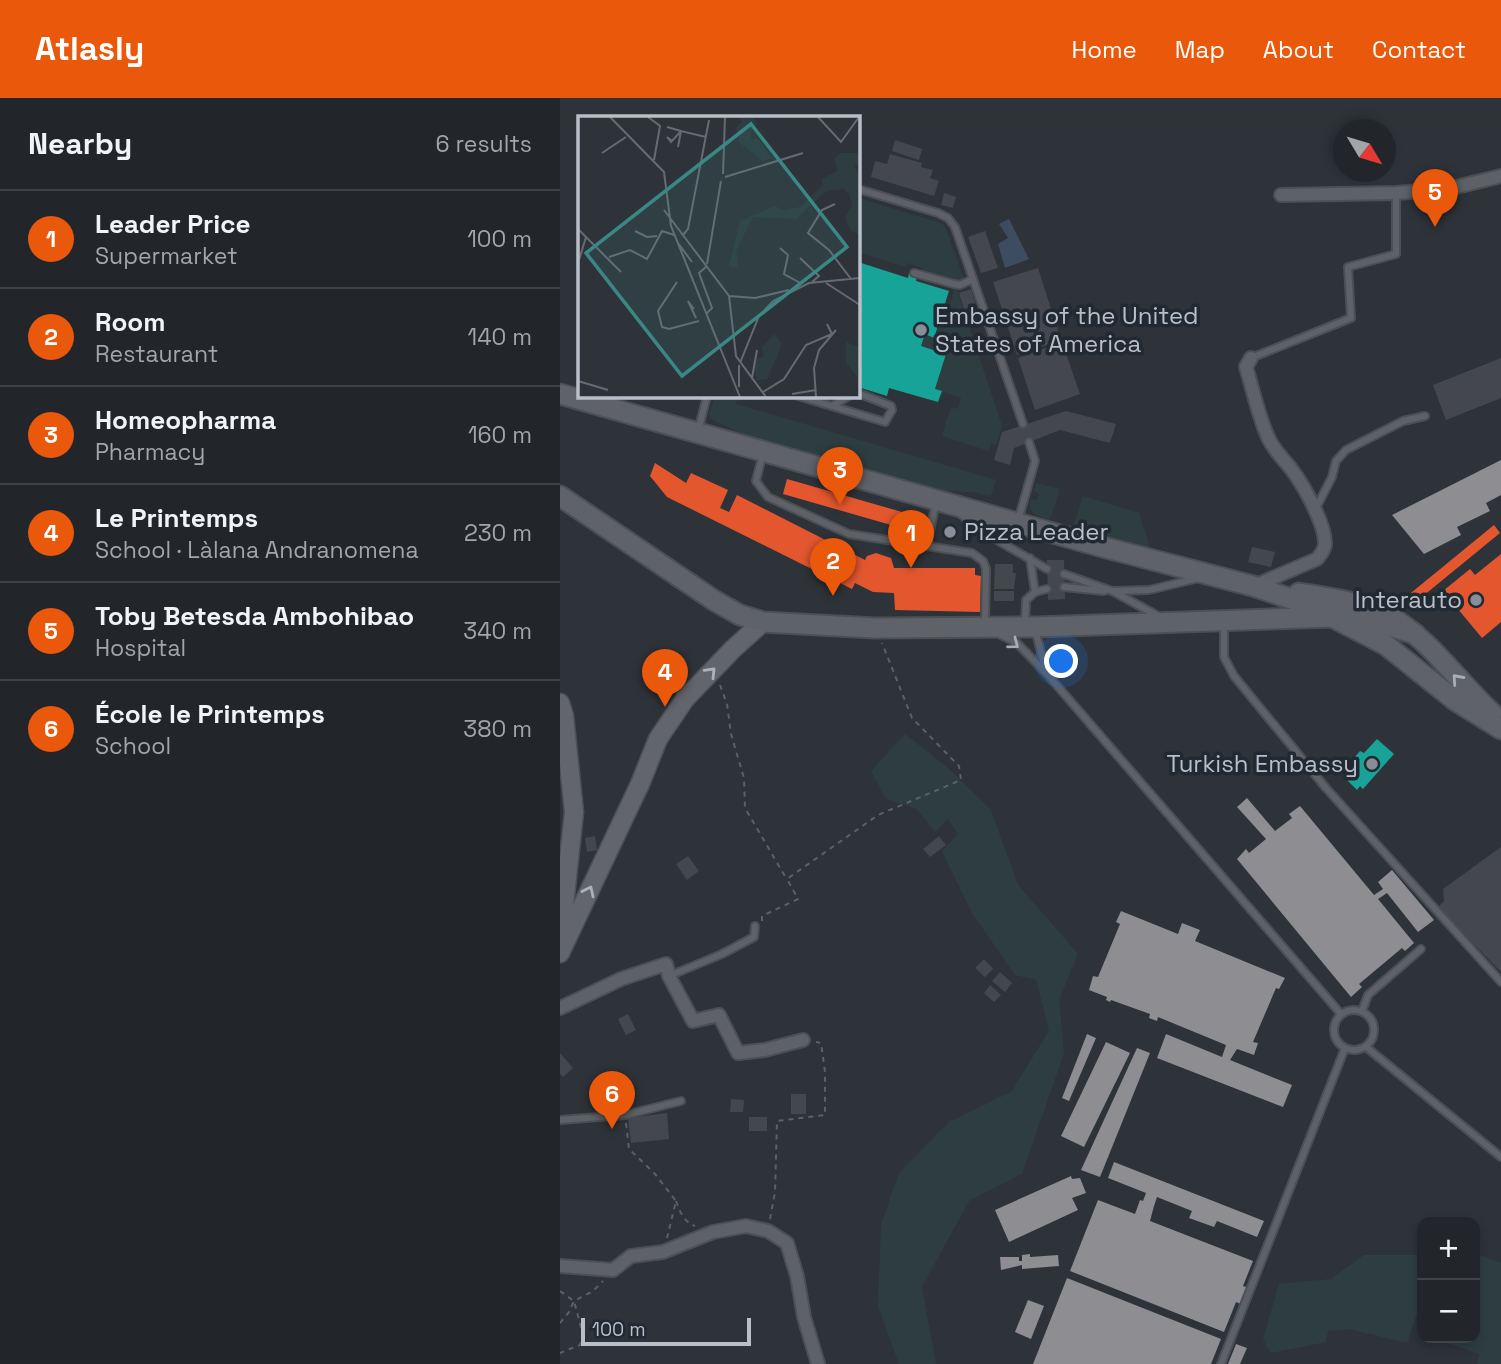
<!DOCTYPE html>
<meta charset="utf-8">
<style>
body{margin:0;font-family:"Space Grotesk",sans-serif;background:#2a2e33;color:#f1f3f6}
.controls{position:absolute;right:21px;bottom:21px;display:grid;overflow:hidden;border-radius:14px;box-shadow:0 4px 10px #0003}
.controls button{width:63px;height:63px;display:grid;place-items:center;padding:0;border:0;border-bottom:2px solid #3f4347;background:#22262b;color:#f1f3f6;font:35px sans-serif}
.compass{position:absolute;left:773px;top:21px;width:63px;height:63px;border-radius:50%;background:#22262b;box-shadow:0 4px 10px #0003;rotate:128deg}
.scale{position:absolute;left:21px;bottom:18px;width:170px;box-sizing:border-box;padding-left:7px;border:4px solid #b9bfc9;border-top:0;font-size:19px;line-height:24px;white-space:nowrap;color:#b9bfc9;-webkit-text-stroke:5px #212933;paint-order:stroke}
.you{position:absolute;left:502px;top:564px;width:24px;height:24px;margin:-18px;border:5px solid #fff;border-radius:50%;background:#1a73e8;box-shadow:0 0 0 10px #1a73e833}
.badge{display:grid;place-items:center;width:46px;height:46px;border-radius:50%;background:#ea580c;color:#fff;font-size:23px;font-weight:700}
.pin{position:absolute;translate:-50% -58px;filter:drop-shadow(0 2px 4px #0008)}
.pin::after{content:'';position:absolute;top:37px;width:24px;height:21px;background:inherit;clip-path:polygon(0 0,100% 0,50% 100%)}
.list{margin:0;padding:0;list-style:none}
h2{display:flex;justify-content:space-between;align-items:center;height:91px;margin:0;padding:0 28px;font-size:30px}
h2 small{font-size:23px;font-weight:400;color:#a2a5a9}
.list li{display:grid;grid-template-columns:46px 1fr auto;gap:21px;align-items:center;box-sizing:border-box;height:98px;padding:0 28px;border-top:2px solid #3f4347}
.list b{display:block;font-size:26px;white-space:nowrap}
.list p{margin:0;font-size:23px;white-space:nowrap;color:#a2a5a9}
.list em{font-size:23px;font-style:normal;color:#a2a5a9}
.map{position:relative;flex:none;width:941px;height:1266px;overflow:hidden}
header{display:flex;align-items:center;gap:42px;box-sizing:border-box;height:98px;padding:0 35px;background:#ea580c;color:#fff}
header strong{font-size:33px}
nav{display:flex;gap:38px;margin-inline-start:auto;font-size:24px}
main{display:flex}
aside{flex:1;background:#22262b}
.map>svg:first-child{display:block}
.green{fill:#2e3e40}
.water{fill:#3e4c61}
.shops{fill:#e4572e}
.public{fill:#17a398}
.industry{fill:#8d8d92}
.building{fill:#44484e}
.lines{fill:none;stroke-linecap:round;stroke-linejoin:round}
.lane-casing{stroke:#4c4f54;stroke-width:10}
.street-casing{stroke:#4c4f54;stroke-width:16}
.secondary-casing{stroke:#4c4f54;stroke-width:21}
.primary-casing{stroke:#4b4f56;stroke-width:23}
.path{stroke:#5c6165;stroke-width:2;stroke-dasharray:5 5;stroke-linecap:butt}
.lane{stroke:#5e6167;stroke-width:6}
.street{stroke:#5e6167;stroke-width:12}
.secondary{stroke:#62656c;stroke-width:18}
.primary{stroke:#5f6369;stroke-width:19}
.oneway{stroke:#a7acb5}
.oneway2{stroke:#acb2bb}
.oneway3{stroke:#a7adb6}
.poi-dot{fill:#888e97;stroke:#212933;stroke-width:2.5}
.labels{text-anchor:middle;stroke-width:7;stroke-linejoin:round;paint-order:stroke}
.poi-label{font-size:24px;fill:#b9bfc9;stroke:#212933;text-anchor:start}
.inset-road{fill:none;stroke:#666b73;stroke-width:2}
.view{fill:#3a8885;fill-opacity:0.15;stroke:#3a8885;stroke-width:3.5}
.inset-edge{fill:none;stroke:#b9bfc9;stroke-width:3.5}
</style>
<header>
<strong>Atlasly</strong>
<nav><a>Home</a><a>Map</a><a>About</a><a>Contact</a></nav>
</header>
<main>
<aside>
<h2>Nearby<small>6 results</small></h2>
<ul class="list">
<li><span class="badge">1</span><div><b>Leader Price</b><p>Supermarket</p></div><em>100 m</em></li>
<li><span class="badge">2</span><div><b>Room</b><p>Restaurant</p></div><em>140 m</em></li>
<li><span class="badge">3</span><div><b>Homeopharma</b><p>Pharmacy</p></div><em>160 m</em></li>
<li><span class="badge">4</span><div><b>Le Printemps</b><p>School · Làlana Andranomena</p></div><em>230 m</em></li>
<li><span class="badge">5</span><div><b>Toby Betesda Ambohibao</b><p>Hospital</p></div><em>340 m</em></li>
<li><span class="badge">6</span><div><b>École le Printemps</b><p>School</p></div><em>380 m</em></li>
</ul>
</aside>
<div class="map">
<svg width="941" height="1266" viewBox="0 0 941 1266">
<rect width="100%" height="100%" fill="#2e3339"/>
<g class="green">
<polygon points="298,100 380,125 385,128 404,182 399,185 362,174 363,170 347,165 345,169 298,154"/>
<polygon points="394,192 397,192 442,328 436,347 431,346 429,353 382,338 391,309 398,311 401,300 375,291 386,256 361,248 365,236 375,239 385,204 391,205"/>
<polygon points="155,298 177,298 176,306 436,382 431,398 412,394 372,393 186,337 150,321 149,316"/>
<polygon points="476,385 500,391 490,422 474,416 469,410 471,401 477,402 479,396 474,393"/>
<polygon points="523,398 579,415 592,455 512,433"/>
<polygon points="345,636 387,669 431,712 458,787 518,856 499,902 504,955 462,1076 409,1103 362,1189 376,1266 339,1266 318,1208 321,1127 339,1075 389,1024 451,994 489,933 476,882 455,877 412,815 382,753 398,736 388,721 375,734 357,711 326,701 311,673"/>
<polygon points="915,1155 941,1165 941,1266 917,1266 919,1256 873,1240 915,1240"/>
<polygon points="804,1157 862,1157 862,1207 860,1207 847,1245 788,1231 768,1233 766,1244 711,1255 703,1241 719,1186 771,1181"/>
</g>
<polygon class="water" points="449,121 469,161 445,170 438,146 448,140 439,126"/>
<g class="shops">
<polygon points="95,365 126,385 131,375 168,392 160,410 169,414 177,397 305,462 307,458 316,455 331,460 334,470 415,470 415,477 421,478 420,514 335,512 334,495 313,494 295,485 292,491 107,399 90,378"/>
<polygon points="227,381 356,418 352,433 223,396"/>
<polygon points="934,427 940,435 852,507 846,499"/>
<polygon points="941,456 941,524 922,540 883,493 910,471 915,477"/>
</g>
<g class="public">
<polygon points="298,164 348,180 349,175 357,178 356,183 389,193 374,240 365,236 361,248 386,256 375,291 382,293 378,304 329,290 327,298 298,289 299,279 298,278"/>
<polygon points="817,641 834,656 803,691 800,688 797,692 783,678 797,662 794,660 800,653 804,655"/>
</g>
<g class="industry">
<polygon points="941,362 941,397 926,405 930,413 897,429 901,437 864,456 832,417"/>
<polygon points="687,700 715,733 732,720 729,716 740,708 814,797 823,791 818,784 832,772 874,822 858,834 827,795 818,801 854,845 845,853 842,850 799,886 802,889 791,899 677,761 686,751 689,755 706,741 677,709"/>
<polygon points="561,813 618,836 622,825 640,832 635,843 725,880 719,891 716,890 693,944 698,945 694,957 677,951 670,962 732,987 723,1009 597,960 606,936 662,959 666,947 598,919 597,923 589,920 590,916 551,902 550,904 546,902 547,899 529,892 533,878 538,879 560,826 556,824"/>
<polygon points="527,936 536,940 509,1003 502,1000"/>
<polygon points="546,944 570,955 524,1049 501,1038"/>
<polygon points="577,950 590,955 540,1079 521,1072"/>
<polygon points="554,1064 704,1123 697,1139 657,1123 654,1129 629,1120 632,1113 597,1099 594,1108 590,1123 693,1163 683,1188 689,1190 683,1207 676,1204 664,1234 510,1173 538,1102 575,1116 580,1102 583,1103 586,1095 548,1080"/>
<polygon points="511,1078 512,1081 520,1080 526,1095 512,1100 518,1112 449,1144 435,1112"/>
<polygon points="470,1156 470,1159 498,1157 499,1168 462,1171 462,1167 441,1172 440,1159 459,1159 459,1163 462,1163 462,1157"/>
<polygon points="507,1180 661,1241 651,1266 473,1266"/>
<polygon points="468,1202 484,1208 471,1241 455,1234"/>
<polygon points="676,1246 687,1250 680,1266 668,1266"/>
</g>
<g class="building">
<polygon points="335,42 362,51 359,62 332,53"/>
<polygon points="330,56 362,65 361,69 373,72 370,80 379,83 374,98 311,79 315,63 327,66"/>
<polygon points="384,95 396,99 393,110 381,107"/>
<polygon points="425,133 438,170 421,175 408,139"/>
<polygon points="478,170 501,242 457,257 433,184"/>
<polygon points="411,191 416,207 404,211 399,195"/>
<polygon points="502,244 520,296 475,312 458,260"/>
<polygon points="941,260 941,300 886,322 873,287"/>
<polygon points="506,313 556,326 550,345 500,332 454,350 450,367 434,362 442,334"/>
<polygon points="692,449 715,454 711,469 688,464"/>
<polygon points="487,462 504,462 505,501 488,502"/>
<polygon points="435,466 453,466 453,475 456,475 454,491 434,491"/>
<rect x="434" y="493" width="20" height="10"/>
<polygon points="35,738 37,752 27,754 25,740"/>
<polygon points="379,738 386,747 370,759 363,751"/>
<polygon points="941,749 941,874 878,809 884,803 883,791"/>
<polygon points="128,758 139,773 127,782 116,766"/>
<polygon points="424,861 433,871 425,879 415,870"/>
<polygon points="440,874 452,885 445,894 432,883"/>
<polygon points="430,887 441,897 434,904 424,895"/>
<polygon points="68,916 76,932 66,937 58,921"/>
<polygon points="0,955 13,970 3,979 0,976"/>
<rect x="231" y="996" width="15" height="20"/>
<polygon points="171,1001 184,1002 183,1014 170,1014"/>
<polygon points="107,1015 109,1041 71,1045 68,1020"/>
<rect x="189" y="1019" width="18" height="14"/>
</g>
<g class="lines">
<defs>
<g id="lane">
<polyline points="298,91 378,115 388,120 395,129 463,326"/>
<polyline points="354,175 394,186 400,187 413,181"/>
<polyline points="691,260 791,220 788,169 836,156 836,95"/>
<polyline points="238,298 325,324 332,312 331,308 298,295"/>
<polyline points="272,308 289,298"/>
<polyline points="138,333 147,298"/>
<polyline points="203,355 196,383 208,399 289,436 412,455 423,463 426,471 425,526"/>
<polyline points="756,410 772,379 776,363 786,352 843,323 865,318"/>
<polyline points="401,416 416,430 487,471"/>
<polyline points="458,423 475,363 469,344"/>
<polyline points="367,448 376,404"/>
<polyline points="470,460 475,494"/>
<polyline points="504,476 552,493 589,492 639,480"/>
<polyline points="504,489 544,493"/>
<polyline points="554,494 600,519"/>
<polyline points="664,525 664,559 674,578 766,690 941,884"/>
<polyline points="465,528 466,502 475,494 487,491"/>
<polyline points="475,531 486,574"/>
<polyline points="439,536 457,545 487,576 781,916"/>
<polyline points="109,878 162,856 194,839 195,828"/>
<circle cx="794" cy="932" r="20"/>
<polyline points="802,913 808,897 861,851"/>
<polyline points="806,949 941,1059"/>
<polyline points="0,1022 65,1017 121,1003"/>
<polyline points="661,1266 785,950"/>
</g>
<g id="street">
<polyline points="721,97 836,95 888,91 941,78"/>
<path d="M691,260L686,269C693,292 698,316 707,337C713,352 723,360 732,372C744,388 766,427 765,447C764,453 761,456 757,461L694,488"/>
<polyline points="0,910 61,881 106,866 109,878 133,923 159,917 178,955 205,952 243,942"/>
<polyline points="0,1168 53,1172 71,1158 103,1154 153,1134 186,1128 208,1133 227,1145 237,1178 244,1219 258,1266"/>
</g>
<g id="secondary">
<polyline points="0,605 4,618 14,714 0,845"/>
<polyline points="0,855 80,686 98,641 125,601 173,551 203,524"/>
</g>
<g id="primary">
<polyline points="0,296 539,448 693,488 749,507 826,547 896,603 941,631"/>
<polyline points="0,398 155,503 180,517 203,524 315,530 475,529 773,519 804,520 855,536"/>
<path d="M739,495C769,500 801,504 829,518C870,541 898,584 932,615"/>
</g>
</defs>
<use href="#lane" class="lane-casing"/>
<use href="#street" class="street-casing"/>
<use href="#secondary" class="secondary-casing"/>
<use href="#primary" class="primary-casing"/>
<g class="path">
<polyline points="160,587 167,606 171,636 184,680 185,710 226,780"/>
<polyline points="202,823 202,818 238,801 227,781 318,717 401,682 399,668 352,620 322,545"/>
<polyline points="66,1025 69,1051 95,1076 116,1103 107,1140"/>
<path d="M116,1103C120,1114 124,1124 135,1128"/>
<polyline points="210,1121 215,1094 217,1023 265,1017 265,974 261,945 256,944"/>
<polyline points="0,1193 14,1203 23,1237 20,1247 0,1255"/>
<polyline points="0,1225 9,1214 14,1203 33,1193 43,1183"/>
</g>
<use href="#lane" class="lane"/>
<use href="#street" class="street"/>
<use href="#secondary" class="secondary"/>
<use href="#primary" class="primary"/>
</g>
<defs><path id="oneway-chevron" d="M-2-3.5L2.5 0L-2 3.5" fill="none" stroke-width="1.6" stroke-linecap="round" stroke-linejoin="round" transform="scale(1.75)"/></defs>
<use class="oneway" href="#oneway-chevron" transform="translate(454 546) rotate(37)"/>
<g class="oneway2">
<use href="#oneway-chevron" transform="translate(151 574) rotate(-46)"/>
<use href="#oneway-chevron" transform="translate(29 793) rotate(-65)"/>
</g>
<use class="oneway3" href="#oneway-chevron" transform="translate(897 581) rotate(-132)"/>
<g class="poi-dot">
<circle cx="361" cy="232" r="7"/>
<circle cx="390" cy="434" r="7"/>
<circle cx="916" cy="502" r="7"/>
<circle cx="812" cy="666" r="7"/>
</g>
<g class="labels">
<g class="poi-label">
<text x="375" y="226">Embassy of the United<tspan x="375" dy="28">States of America</tspan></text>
<text x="404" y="442">Pizza Leader</text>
<text x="902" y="510" text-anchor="end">Interauto</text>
<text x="798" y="674" text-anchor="end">Turkish Embassy</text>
</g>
</g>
<g transform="translate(18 18)">
<rect width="282" height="282" fill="#2e3339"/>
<path d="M161,1H175L179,10L174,12L173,24L180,22L194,42L185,45L162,27L158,12L164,6ZM262,37H282V49H276L282,60V119L273,115L267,101L274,89L271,78L265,73L248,75L218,103L175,101L158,135L160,151L151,150L162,105L197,90L206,94L222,91L245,69L244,63L259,55L257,42ZM196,218L204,228L189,263L179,264L175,246L186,240L184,231ZM268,226L282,231L279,261L268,246Z" fill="#2e3e40"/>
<path class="inset-road" d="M32,1L86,56L93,110L162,281M70,1L82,10L76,44M240,1L263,26L281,1M89,11L103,15L100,31M94,25L89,21L93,26L103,15L128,21M24,37L48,21M145,58L147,1M147,61L225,37M257,88L244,94L230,117L251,134L273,163M86,94L151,180L158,240L188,281M0,113L43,156M57,115L69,121L79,120M105,119L110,113L131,4M100,127L114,146M202,132L210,139L206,158L224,168M31,141L52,134L69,143L84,115L96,119M222,142L241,160L234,166M1,144L8,121M129,148L143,65M99,166L80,195L84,211L91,213L121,205M248,167L282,189M151,180L177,182L211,174M116,193L110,185L118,202M129,197L134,192L121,157L129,150M162,247L181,200L195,185L231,167L282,162M174,262L179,234M0,265L30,274M161,271V249M185,276L206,263L228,229L254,218L249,208M214,278L238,274M238,281L236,252L241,234L258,214"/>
<path class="view" d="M173,8L269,131L104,260L8,137Z"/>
<rect width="282" height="282" class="inset-edge"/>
</g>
</svg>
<div class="controls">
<button>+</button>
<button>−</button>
</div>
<svg class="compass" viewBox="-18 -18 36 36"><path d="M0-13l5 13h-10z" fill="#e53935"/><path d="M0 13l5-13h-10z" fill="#a2a5a9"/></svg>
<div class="scale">100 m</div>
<div class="you"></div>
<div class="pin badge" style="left:351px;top:470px">1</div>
<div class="pin badge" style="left:273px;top:498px">2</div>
<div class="pin badge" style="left:280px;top:407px">3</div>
<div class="pin badge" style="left:105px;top:609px">4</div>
<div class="pin badge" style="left:875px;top:129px">5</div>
<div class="pin badge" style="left:52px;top:1031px">6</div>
</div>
</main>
